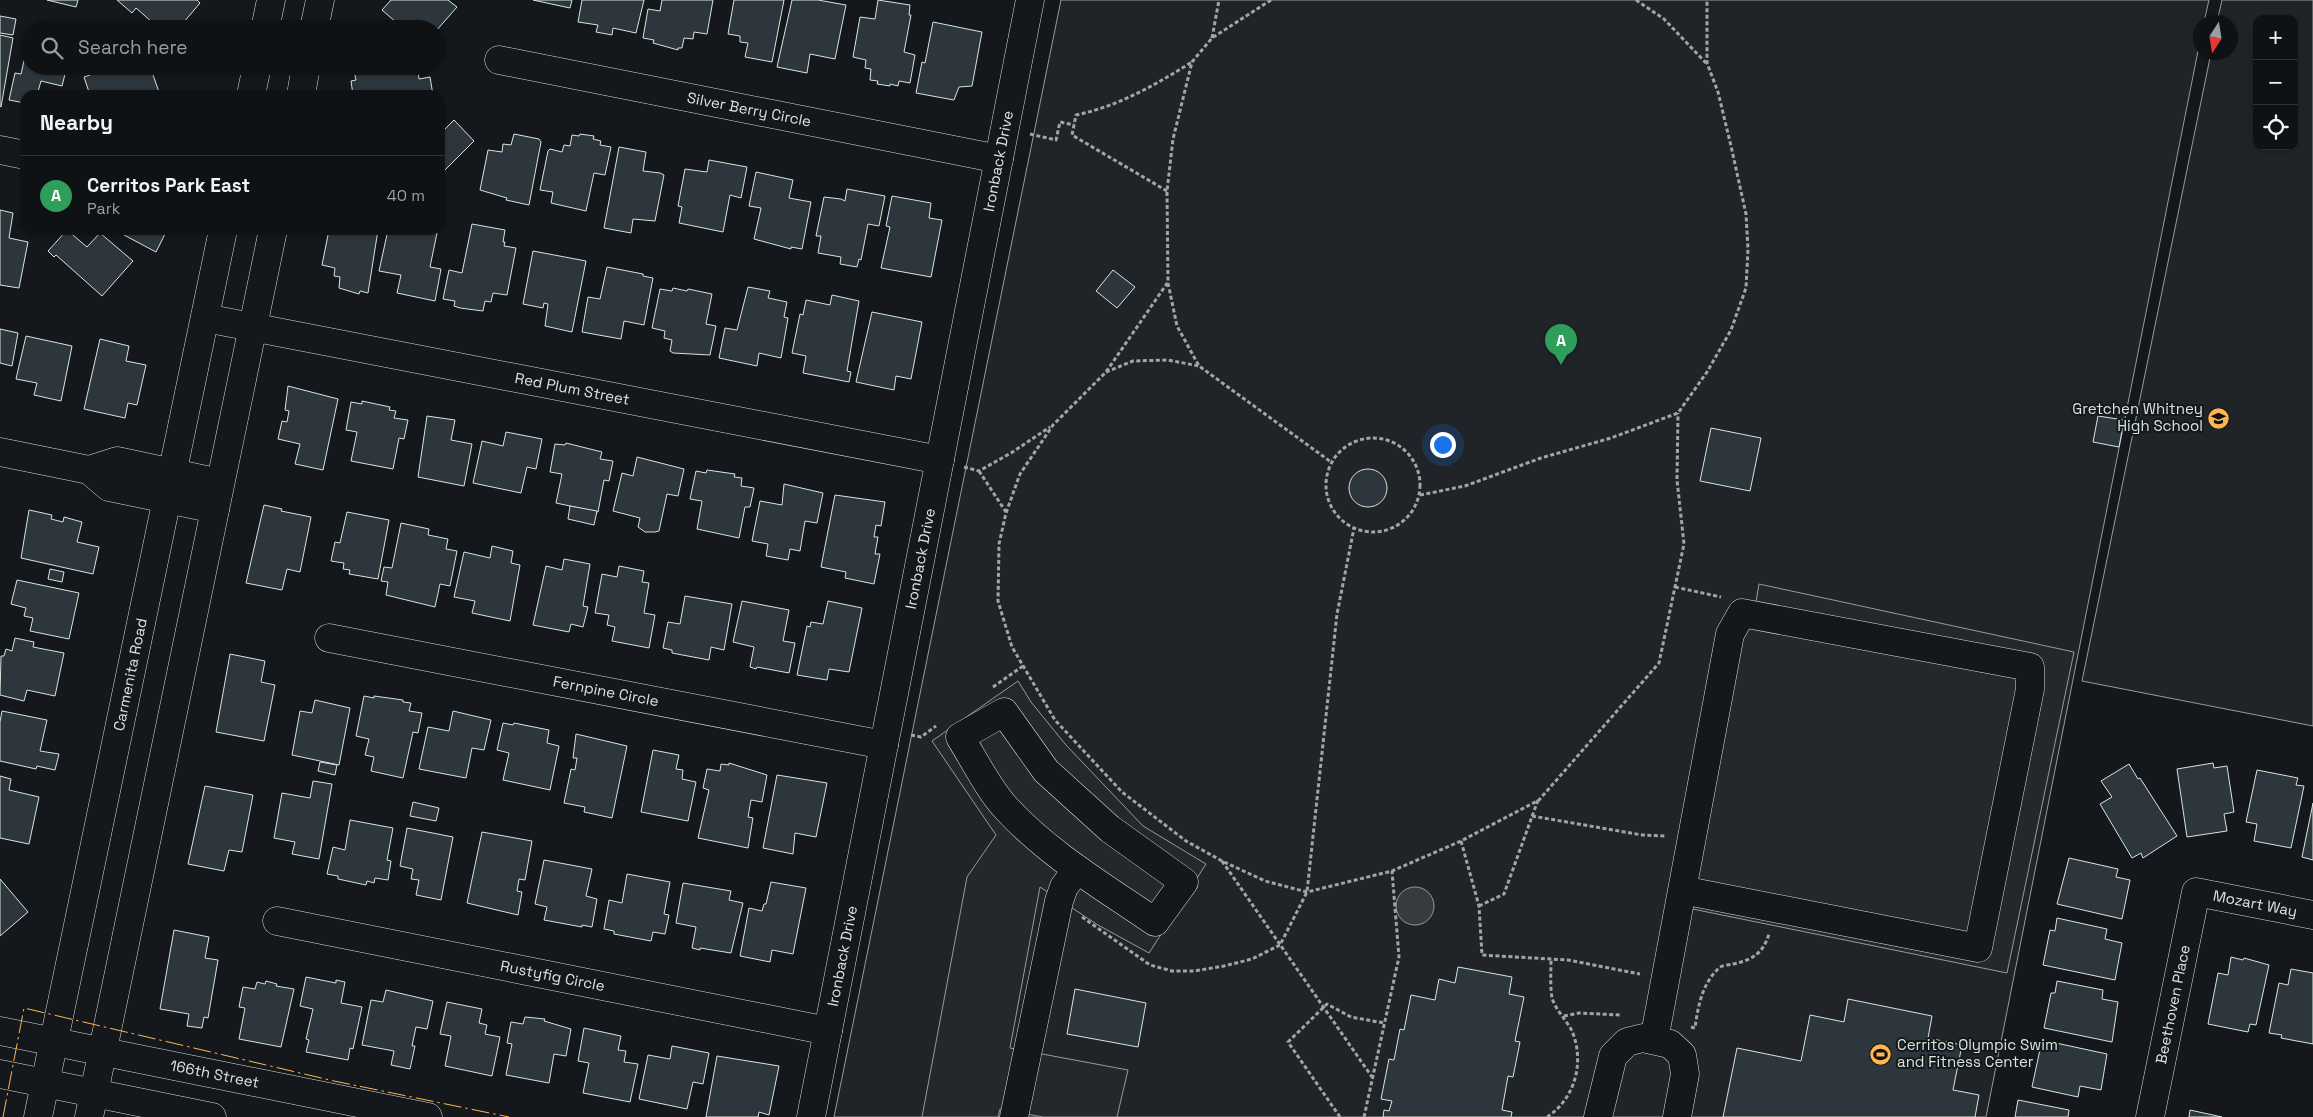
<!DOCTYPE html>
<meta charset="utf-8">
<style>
body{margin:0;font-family:"Space Grotesk",sans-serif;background:#1d2022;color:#f1f3f6}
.controls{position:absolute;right:15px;top:15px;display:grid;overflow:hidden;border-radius:10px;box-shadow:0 1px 4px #0004}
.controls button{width:45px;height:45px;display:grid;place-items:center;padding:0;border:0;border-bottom:1px solid #2f3234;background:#0f1215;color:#f1f3f6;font:25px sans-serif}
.compass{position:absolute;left:2193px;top:15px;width:45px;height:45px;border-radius:50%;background:#0f1215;box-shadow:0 1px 4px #0004;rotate:192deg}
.you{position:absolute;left:1442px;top:444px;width:18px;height:18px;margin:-12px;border:4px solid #fff;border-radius:50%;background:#1a73e8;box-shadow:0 0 0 8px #1a73e833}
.badge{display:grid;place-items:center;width:32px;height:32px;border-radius:50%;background:#0f766e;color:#fff;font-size:16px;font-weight:700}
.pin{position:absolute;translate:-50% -41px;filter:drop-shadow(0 1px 2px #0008)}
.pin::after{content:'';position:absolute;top:26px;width:18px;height:15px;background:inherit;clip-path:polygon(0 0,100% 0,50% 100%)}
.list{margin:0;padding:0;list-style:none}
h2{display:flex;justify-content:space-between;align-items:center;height:65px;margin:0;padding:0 20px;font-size:21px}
h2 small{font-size:16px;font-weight:400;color:#9b9ea0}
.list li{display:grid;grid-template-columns:32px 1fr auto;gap:15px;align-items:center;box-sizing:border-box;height:80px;padding:0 20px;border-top:1px solid #2f3234}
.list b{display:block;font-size:19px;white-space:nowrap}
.list p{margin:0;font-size:16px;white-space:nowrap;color:#9b9ea0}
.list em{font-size:16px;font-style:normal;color:#9b9ea0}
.icon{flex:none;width:28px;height:28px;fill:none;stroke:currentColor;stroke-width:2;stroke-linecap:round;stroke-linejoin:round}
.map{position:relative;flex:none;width:2313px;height:1117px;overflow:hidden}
.search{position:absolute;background:#0f1215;box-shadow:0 1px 4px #0004;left:20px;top:20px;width:425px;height:55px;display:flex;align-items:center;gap:12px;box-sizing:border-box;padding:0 18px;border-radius:28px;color:#9b9ea0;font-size:19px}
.panel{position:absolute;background:#0f1215;box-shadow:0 1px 4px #0004;left:20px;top:90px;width:425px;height:145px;border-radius:15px}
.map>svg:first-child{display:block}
.green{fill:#202428;stroke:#939e99;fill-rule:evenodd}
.parking{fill:#24282b;stroke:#939e99}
.water{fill:#363b3e;stroke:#939e99}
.building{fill:#2c363c;stroke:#d8e6dc}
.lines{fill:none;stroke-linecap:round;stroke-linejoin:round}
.minor-casing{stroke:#d8e6dc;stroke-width:29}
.major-casing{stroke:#d8e6dc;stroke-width:29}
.path{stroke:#9da8a2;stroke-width:3;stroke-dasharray:4 2.5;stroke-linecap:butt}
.minor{stroke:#14181c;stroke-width:28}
.major{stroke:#14181c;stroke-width:28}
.power{stroke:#ffb74d;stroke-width:1;stroke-dasharray:18 4 2.5 4;stroke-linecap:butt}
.labels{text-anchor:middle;stroke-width:4;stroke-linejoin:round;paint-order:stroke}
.street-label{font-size:15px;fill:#d8e6dc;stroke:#14181c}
.poi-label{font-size:15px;fill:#d8e6dc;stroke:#14181c;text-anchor:end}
</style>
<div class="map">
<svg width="2313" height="1117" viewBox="0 0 2313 1117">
<rect width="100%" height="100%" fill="#14181c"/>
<g class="green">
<polygon points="1061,0 2209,0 2204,22 2200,22 2200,41 1986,1117 834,1117"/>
<path d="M2222,0H2313V726L2082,681L2211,53L2230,52V22H2217ZM2257,19H2294V146H2257Z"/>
</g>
<g class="parking">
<polygon points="1759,584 2074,652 2007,973 1668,904 1719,645 1752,625"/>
<polygon points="1018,681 1031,702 1066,745 1143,826 1206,864 1149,953 1098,925 1040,887 1010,1048 1128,1070 1117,1117 1043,1117 1000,1109 998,1117 922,1117 967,877 996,835 932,741"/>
</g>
<circle class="water" cx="1415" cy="906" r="19"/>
<g class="building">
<polygon points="47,0 78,0 76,7"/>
<polygon points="117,0 197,0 200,3 178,29 160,29 136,8 132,13"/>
<polygon points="391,0 448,0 457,7 436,31 436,29 430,29 426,26 424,29 404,29 382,10"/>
<polygon points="533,0 572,0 570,8"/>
<polygon points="582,0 644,0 636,33 613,28 612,35 596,32 598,25 578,22"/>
<polygon points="662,0 713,0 707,34 694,32 693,39 684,38 682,48 678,48 678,50 653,43 654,40 643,38 648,9 660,11"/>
<polygon points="734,0 784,0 772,62 745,57 748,43 740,42 740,36 728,34"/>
<polygon points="792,0 818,0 846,5 835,59 810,54 807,73 777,67"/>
<polygon points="878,0 910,5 909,15 911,15 904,52 915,55 910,83 899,81 898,86 890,84 890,86 877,84 878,81 870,80 871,69 865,68 866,60 853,57 860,17 875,19"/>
<polygon points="0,16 16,19 13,35 0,33"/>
<polygon points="933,22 982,32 972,86 959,87 954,100 916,93 922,62 925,63"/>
<polygon points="0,35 13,38 1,107 0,106"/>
<polygon points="28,43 29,66 67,66 62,86 41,81 37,95 25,95 25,103 9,100 15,73 21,74"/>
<polygon points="117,66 121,73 141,66 150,66 160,95 90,95 84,77"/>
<polygon points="372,66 410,66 411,72 418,71 419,79 430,77 433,95 353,95 351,81 356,80 354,71"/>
<polygon points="454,120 474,141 440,175 440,134"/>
<polygon points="514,134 539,139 541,142 529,205 506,200 507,198 480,190 488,150 502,152 503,144 511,145"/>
<polygon points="580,134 594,136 593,139 601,141 600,145 611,147 605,175 594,173 586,211 551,203 553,192 540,190 548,151 550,149 562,152 564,145 570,146 572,135 579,136"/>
<polygon points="619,147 646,152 643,171 660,173 664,175 655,221 633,219 631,233 604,228"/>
<polygon points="709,160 747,167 741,198 730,195 723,232 679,223 682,207 678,206 685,169 707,172"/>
<polygon points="756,172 793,180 789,198 811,202 802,249 791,247 791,249 754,239 761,208 749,206"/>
<polygon points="847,189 885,196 879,226 868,224 861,260 859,259 857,267 840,264 841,257 818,253 821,236 816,236 824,197 841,199 845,201"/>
<polygon points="892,196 931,203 929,218 942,220 931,277 881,268 890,227 886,226"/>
<polygon points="0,210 13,213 9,238 28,242 19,288 0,285"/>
<polygon points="472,224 505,230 503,242 505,242 504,246 516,248 507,295 493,293 491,302 485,301 483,311 460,308 454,306 455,301 443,299 449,270 462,273"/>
<polygon points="67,230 87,247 100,233 133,261 102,296 56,255 54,257 48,251"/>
<polygon points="126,230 167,230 156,252 124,235"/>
<polygon points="329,230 378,230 368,293 360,291 359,294 339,288 340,277 334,276 335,268 322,265"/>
<polygon points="388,230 424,230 437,233 430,267 441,269 435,301 397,293 401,275 379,271"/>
<polygon points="533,251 586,261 572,332 545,326 548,304 544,303 543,308 523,304"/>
<polygon points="607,267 643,274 643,276 653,278 644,325 624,321 621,339 582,332 588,297 600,299"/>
<polygon points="1113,270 1135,287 1117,308 1096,291"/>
<polygon points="748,287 770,291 768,298 787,302 784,317 788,318 781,358 759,353 757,366 719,358 725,328 737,330"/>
<polygon points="673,288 687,291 688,289 712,294 706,324 716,326 710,355 673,353 670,351 672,340 664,338 665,331 652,328 660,289 672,291"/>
<polygon points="832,295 859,301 847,371 851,372 849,382 803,373 806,356 792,353 800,314 803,315 806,300 830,305"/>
<polygon points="872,312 922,322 911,379 896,376 894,390 856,382"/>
<polygon points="0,329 18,333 12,366 0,363"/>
<polygon points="26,336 72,346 61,401 34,395 37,383 16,379"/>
<polygon points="100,339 129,346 126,361 146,365 137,405 128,403 125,418 84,409"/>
<polygon points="288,386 338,399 323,470 295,464 300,444 278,439 282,421 287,422 289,411 285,410"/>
<polygon points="362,401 390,407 389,410 396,411 394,418 408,420 404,439 399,438 393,469 351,461 357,432 346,430 351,402 362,404"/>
<polygon points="427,416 455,420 451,440 472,444 464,486 418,477"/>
<polygon points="2098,416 2124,420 2119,447 2093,442"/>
<polygon points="1711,428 1761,438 1750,491 1700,481"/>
<polygon points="506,432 542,439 536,469 527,467 521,493 473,483 482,441 503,446"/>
<polygon points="566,443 602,452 600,459 613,461 609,481 604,480 598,512 556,503 562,474 550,472 555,444 565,445"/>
<polygon points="637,457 684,469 678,496 667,494 659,531 655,532 645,532 638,527 640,518 613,511 622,473 633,476"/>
<circle cx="1368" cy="488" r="19"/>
<polygon points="707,470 735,474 734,477 742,478 741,486 754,488 750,507 745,507 739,538 697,529 702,501 690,499 696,471 706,473"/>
<polygon points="784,484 823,493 817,523 805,521 800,551 790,549 788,560 766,556 768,544 752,541 760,501 782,505"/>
<polygon points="835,495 885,502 881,526 876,525 874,537 878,537 875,554 880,554 874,584 845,578 846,572 821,567"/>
<polygon points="264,505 282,509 281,511 311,517 300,572 287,569 282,590 246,583"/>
<polygon points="570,506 597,511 594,525 568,519"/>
<polygon points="29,510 52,515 51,519 63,522 64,517 82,522 77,542 99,547 93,574 21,558"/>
<polygon points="347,512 389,520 378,579 349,574 350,570 343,569 344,563 331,561 335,542 340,543"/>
<polygon points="401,523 429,529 428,535 448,539 446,549 457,551 450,586 440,584 435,607 386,595 388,582 381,581 384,567 392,568"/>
<polygon points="492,546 513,551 511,563 520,565 510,621 472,613 475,601 454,597 464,552 490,558"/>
<polygon points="564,559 590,564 583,606 588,607 583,627 571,624 569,632 533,625 546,566 562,570"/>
<polygon points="619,566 644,571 642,582 649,583 644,613 655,615 649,648 612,641 615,627 607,625 609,615 595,613 602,574 617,577"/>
<polygon points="50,569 64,572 62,582 48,579"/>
<polygon points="17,580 79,593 69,639 30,631 33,618 24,616 26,608 11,604"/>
<polygon points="685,596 732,604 724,650 711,647 709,660 672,653 672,650 663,648 668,622 680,624"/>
<polygon points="742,601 789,610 783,641 795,643 789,673 757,667 756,669 750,667 754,647 733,642"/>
<polygon points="828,601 862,608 849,672 829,669 827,680 797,675 807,626 810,627 811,622 823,624"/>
<polygon points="15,638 34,642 33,647 64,653 55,696 27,690 24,701 0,695 1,656 4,656 6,649 12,651"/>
<polygon points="230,654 265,661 261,682 275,685 264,741 216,732"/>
<polygon points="364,696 374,698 374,696 403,700 403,702 411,703 409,711 422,713 418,733 413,732 403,778 371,771 374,757 365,755 369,739 356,736"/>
<polygon points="315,700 350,708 339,765 292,755 300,711 312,713"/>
<polygon points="2,711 47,720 40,751 59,754 55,770 37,766 36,769 0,761 0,722"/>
<polygon points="453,711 491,720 484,750 472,748 466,778 419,769 428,727 449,731"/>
<polygon points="503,723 513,725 514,723 549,730 547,743 559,746 550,790 503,780 509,753 497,750"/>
<polygon points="576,734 627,746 612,818 584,812 585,807 564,803 571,769 575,770 577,758 573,758"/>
<polygon points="653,750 679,755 676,769 683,770 682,779 696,782 688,821 641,812"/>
<polygon points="320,762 337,765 335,775 318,771"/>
<polygon points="729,763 767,775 762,802 751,800 748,817 753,818 748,848 698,838 709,790 703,788 707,769 720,771 721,764 729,765"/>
<polygon points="2213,763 2214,768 2227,766 2234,812 2224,814 2227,831 2187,837 2177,769"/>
<polygon points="2129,764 2138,779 2140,778 2177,836 2143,858 2141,853 2132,858 2100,804 2112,797 2101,781"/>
<polygon points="2257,770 2298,778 2296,785 2304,786 2291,848 2254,841 2257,824 2246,822"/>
<polygon points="777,775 827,783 816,837 795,833 793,854 763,848"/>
<polygon points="0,776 11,779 9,790 39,797 29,844 0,838"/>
<polygon points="313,781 332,784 319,859 292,854 295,842 274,838 282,793 310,798"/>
<polygon points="205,786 253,795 242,852 229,850 224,871 188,864"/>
<polygon points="413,802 439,808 436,821 410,816"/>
<polygon points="2313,803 2313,860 2302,857"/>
<polygon points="350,820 393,828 387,860 391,861 388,880 375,878 374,883 367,881 366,885 338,879 338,876 327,874 333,847 345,850"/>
<polygon points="407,828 453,837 441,900 416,895 419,880 411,879 413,869 400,866"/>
<polygon points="482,832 532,841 525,880 519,879 517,891 522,892 518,915 467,903"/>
<polygon points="2069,858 2118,869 2116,877 2130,880 2122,919 2057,904"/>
<polygon points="544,860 592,869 586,896 597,899 592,927 582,925 582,927 544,920 547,907 535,904"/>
<polygon points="627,874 670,882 664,914 669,915 665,934 653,932 651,941 614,934 614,931 604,929 609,900 622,903"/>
<polygon points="0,879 28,912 0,936"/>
<polygon points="771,882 806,888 793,954 772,950 770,962 740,956 749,908 762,911 764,904 766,904"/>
<polygon points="683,883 731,891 729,900 743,903 731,953 700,948 700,950 692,948 696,927 676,923"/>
<polygon points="2057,918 2107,929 2105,939 2122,943 2115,980 2043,965 2050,930 2055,931"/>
<polygon points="174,930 209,937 205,958 218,960 208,1018 204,1017 202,1028 187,1026 189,1014 160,1009"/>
<polygon points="2231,957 2243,960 2244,958 2269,965 2256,1025 2250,1024 2248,1032 2208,1024 2218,973 2228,975"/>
<polygon points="1458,967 1512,977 1509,994 1524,997 1515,1041 1520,1042 1513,1077 1508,1076 1502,1110 1512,1112 1511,1117 1383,1117 1384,1110 1389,1111 1392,1101 1381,1099 1389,1059 1394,1060 1400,1029 1404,1030 1411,995 1435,1000 1439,979 1455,983"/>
<polygon points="2291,969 2313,973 2313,1044 2281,1038 2282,1035 2269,1033 2279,983 2288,985"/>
<polygon points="306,977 336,983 336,980 345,982 341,1003 362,1007 353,1049 350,1048 348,1060 306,1052 309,1040 306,1039 313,1009 300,1006"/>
<polygon points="266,981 277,984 276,986 294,989 281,1047 239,1039 245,1008 239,1007 243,987 255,989 257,982 265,984"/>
<polygon points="2057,981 2103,990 2102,999 2118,1002 2112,1042 2044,1028 2051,993 2055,993"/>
<polygon points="1075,989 1146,1003 1138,1047 1067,1034"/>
<polygon points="386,990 433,1001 427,1029 416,1027 412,1046 415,1046 410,1069 391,1065 394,1051 362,1045 371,1000 383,1002"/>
<polygon points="1848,999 1932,1016 1928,1038 1962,1045 1953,1090 1979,1095 1975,1117 1723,1117 1737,1048 1801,1061 1810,1015 1844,1022"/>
<polygon points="447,1002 482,1009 479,1023 487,1025 485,1034 500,1037 492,1076 445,1066 451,1036 440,1034"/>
<polygon points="525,1017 545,1019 544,1021 571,1029 566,1056 554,1054 549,1083 506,1075 512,1044 507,1043 511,1022 523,1024"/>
<polygon points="584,1028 621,1036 618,1050 626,1051 624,1062 638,1064 630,1102 583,1093 589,1063 578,1061"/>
<polygon points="2042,1040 2107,1054 2101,1090 2080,1086 2078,1097 2032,1087"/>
<polygon points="672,1046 709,1053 703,1084 693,1082 687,1109 639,1099 648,1055 670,1059"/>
<polygon points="717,1056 779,1066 769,1115 759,1112 758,1117 706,1117"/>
<polygon points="2018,1100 2069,1110 2068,1117 2015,1117"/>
<polygon points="2190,1110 2222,1117 2189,1117"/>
</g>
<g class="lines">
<defs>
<g id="minor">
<path id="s1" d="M499,60L999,159"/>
<polyline points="0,150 25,155"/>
<path id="s2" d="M205,318L940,460"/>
<polyline points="0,452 89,470 117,461 220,483"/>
<polyline points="89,470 109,487 215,509"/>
<path id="s3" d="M329,638L884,745"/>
<path d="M1004,712L1046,771L1110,829L1184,882L1155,922C1104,887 1048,854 1006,808C989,790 973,758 960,737Z"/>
<path id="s4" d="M277,921L828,1031"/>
<path id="s5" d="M0,1031L428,1117"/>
<polyline points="1654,1040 1730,634 1742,613 2030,667 2030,689 1978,948 1682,890"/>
<polyline points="0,1074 212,1117"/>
<path id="s6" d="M811,1117L1030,0"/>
<polyline points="1014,1117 1059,901 1064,887 1077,869"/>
<polyline points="1598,1117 1613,1056 1627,1042 1643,1038 1670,1044 1682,1055 1685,1074 1677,1117"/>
<path id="s7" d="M2150,1117L2196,892L2313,915"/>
</g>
<g id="major">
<polyline points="265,29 271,0"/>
<polyline points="314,29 320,0"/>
<polyline points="251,95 257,66"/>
<polyline points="301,95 306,66"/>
<path id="s8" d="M38,1117L223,230"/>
<polyline points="89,1117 273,230"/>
</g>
</defs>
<use href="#minor" class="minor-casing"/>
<use href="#major" class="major-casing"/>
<g class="path">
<polyline points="1271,0 1212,38 1192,62 1173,139 1167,191 1168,282 1106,372 1053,425 1020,474 1006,513 999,544 998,601 1012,647 1055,720 1122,792 1186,841 1222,861 1265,881 1307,892 1392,871 1461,841 1539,800 1659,663 1684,544 1677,480 1678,413"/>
<polyline points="1636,0 1664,19 1706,63"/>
<polyline points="1212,38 1219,0"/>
<polyline points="1030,134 1056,140 1060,122 1074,125"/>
<path d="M1167,191L1072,135L1076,115C1119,106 1155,85 1192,62"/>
<polyline points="1168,283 1177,326 1199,366 1331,462"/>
<polyline points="1106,372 1133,361 1168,360 1199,366"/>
<circle cx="1373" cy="485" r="47"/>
<polyline points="964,467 979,471 1011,453 1050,427"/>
<polyline points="979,471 1006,512"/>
<polyline points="1420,495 1465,486 1541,458 1611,438 1678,413 1707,372 1731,330 1746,288 1748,249 1746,214 1731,146 1718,92 1707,63 1707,0"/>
<polyline points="1675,587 1721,597"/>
<polyline points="993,687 1023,666"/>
<polyline points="911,735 921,737 936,726"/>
<polyline points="1532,816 1642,835 1666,836"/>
<polyline points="1461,841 1479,906 1482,955 1568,960 1640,974"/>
<polyline points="1222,861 1372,1077"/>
<polyline points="1479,906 1504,894 1538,800"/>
<polyline points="1082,917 1150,965 1172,971 1194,971 1224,966 1252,959 1280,945 1307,892 1337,614 1354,528"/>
<polyline points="1564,1016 1579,1013 1620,1015"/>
<path d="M1691,1027L1695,1028C1698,1006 1702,984 1719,968C1722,965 1729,965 1733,964C1753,960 1763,953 1769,934"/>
<polyline points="1340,1117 1288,1042 1327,1004 1351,1017 1384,1023"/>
<polyline points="1364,1117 1399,957 1392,871"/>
<path d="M1547,1117C1575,1099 1585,1062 1572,1031C1567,1021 1555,1009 1552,998C1550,986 1551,972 1551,959"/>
</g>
<use href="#minor" class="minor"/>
<use href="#major" class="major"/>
<polyline class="power" points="3,1117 24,1008 334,1081 509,1117"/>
</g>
<defs>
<symbol id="school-disc" viewBox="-11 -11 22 22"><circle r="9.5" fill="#ffb74d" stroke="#14181c"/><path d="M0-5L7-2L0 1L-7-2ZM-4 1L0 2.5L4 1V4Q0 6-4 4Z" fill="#111"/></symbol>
<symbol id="stadium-disc" viewBox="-11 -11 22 22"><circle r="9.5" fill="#ffb74d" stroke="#14181c"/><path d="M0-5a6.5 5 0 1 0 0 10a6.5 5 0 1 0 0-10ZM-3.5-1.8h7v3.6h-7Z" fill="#111"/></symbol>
</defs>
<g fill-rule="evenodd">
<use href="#school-disc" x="2206" y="406" width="25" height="25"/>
<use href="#stadium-disc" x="1868" y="1042" width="25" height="25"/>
</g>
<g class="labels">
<g class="street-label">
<text dy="5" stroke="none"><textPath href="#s1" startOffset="255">Silver Berry Circle</textPath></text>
<text dy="5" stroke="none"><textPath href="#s6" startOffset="974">Ironback Drive</textPath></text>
<text dy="5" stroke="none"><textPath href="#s2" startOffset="374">Red Plum Street</textPath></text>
<text dy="5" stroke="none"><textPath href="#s6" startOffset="569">Ironback Drive</textPath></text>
<text dy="5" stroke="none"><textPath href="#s8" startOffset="452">Carmenita Road</textPath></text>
<text dy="5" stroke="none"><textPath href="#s3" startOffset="282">Fernpine Circle</textPath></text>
<text dy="5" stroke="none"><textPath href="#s7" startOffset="290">Mozart Way</textPath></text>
<text dy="5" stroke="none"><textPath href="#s6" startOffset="164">Ironback Drive</textPath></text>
<text dy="5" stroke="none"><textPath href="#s4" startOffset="281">Rustyfig Circle</textPath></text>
<text dy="5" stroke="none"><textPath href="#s7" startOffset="115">Beethoven Place</textPath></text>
<text dy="5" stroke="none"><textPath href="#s5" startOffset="219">166th Street</textPath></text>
</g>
<g class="poi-label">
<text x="2203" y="414">Gretchen Whitney<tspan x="2203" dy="17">High School</tspan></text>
<text x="1897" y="1050" text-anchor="start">Cerritos Olympic Swim<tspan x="1897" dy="17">and Fitness Center</tspan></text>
</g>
</g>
</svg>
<div class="controls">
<button>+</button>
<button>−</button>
<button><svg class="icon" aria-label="locate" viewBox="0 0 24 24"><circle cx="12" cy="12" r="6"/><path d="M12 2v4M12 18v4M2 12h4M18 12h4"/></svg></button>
</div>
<svg class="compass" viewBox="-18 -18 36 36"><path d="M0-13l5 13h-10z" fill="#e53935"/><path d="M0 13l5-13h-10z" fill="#9b9ea0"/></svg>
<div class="you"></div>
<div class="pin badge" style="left:1561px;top:365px;background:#2e9e5b">A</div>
<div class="search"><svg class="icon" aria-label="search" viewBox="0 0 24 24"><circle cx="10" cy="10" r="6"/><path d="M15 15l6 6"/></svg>Search here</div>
<section class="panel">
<h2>Nearby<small></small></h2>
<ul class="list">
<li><span class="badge" style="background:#2e9e5b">A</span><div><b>Cerritos Park East</b><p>Park</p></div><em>40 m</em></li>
</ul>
</section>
</div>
